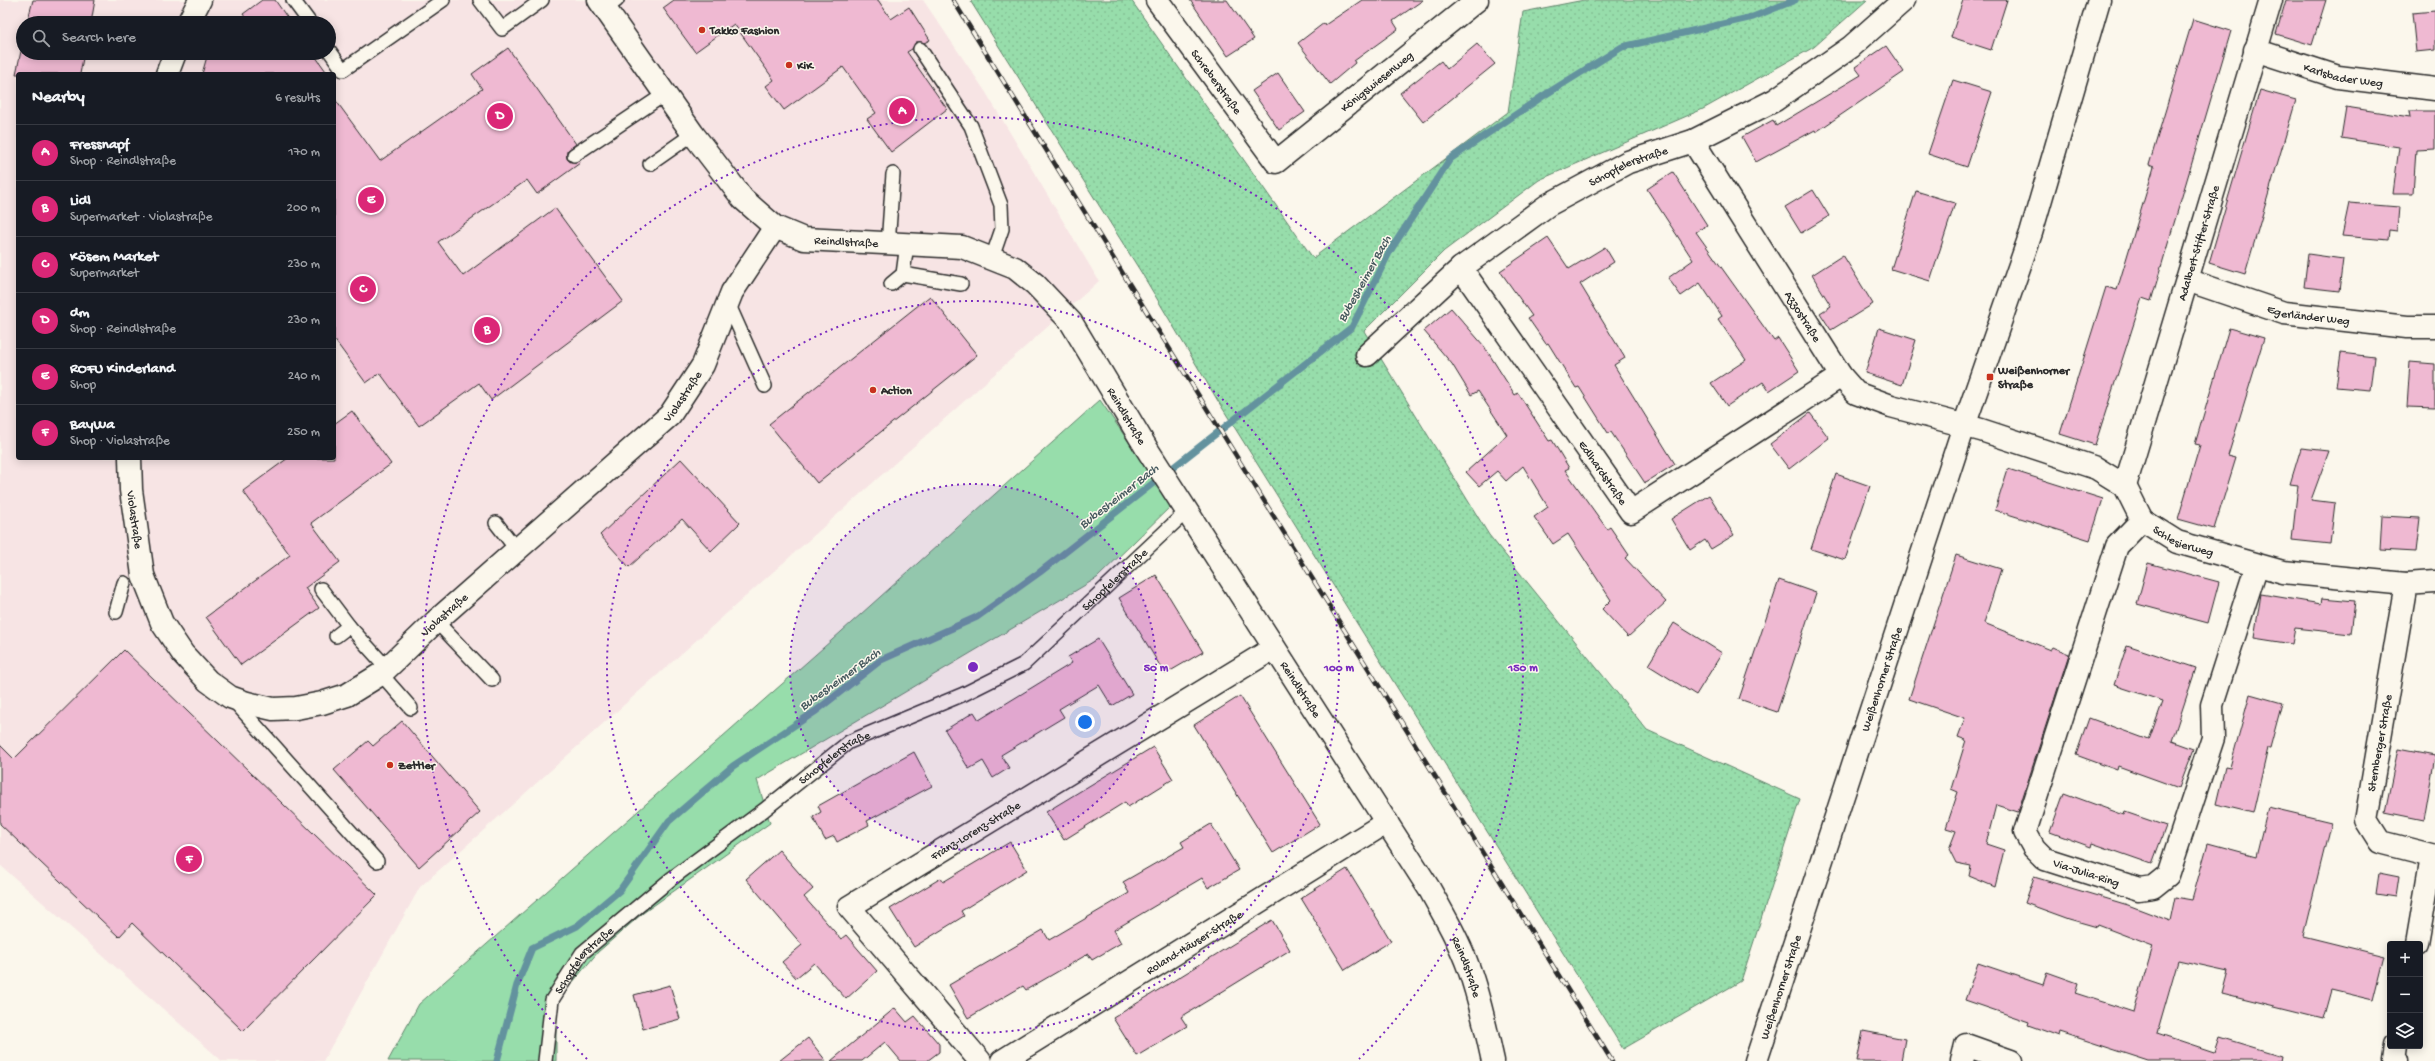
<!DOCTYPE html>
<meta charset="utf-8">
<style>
body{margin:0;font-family:"Gochi Hand",sans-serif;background:#20242c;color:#f1f3f6}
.controls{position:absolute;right:12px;bottom:12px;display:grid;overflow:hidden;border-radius:4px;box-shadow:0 2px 10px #0003}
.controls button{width:36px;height:36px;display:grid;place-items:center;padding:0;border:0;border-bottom:1px solid #363941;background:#171b24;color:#f1f3f6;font:20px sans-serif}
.you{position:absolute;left:1085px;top:722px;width:14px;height:14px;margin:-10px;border:3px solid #fff;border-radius:50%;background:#1a73e8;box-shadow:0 0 0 6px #1a73e833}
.badge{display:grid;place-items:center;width:26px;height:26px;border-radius:50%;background:#db2777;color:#fff;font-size:13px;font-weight:700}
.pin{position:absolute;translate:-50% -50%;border:2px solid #fff;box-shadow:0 1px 4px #0006}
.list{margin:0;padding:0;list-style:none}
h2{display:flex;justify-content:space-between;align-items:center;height:52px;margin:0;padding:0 16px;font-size:17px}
h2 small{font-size:13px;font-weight:400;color:#9ea1a6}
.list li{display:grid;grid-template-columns:26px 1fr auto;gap:12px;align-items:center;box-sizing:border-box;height:56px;padding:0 16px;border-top:1px solid #363941}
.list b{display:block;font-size:15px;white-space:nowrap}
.list p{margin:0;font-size:13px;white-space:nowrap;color:#9ea1a6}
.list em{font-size:13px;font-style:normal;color:#9ea1a6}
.icon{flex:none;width:22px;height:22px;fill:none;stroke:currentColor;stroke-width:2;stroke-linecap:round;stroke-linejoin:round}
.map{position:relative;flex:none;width:2435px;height:1061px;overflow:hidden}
.search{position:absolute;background:#171b24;box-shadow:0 2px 10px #0003;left:16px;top:16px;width:320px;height:44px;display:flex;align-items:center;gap:10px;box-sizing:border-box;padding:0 14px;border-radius:22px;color:#9ea1a6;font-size:15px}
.panel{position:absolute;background:#171b24;box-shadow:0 2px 10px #0003;left:16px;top:72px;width:320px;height:388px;border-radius:4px}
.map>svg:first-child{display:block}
.built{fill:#f7e4e4;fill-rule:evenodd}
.grass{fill:#97ddab;stroke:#61846b}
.garden{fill:url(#garden-dots);stroke:#61846b}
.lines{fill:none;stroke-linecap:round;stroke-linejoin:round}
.stream{stroke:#64929e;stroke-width:7}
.building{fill:#efb9d2;stroke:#2b2b2b}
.service-casing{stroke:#2b2b2b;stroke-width:16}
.minor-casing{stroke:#2b2b2b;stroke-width:25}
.tertiary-casing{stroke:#2b2b2b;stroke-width:25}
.secondary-casing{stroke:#2b2b2b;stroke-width:25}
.service{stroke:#fbf7ec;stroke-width:13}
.minor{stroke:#fbf7ec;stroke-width:22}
.tertiary{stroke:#fbf7ec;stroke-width:22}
.secondary{stroke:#fbf7ec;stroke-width:22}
.rail-casing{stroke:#2b2b2b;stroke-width:4.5}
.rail{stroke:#fbf7ec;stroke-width:3;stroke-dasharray:9;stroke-linecap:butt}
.ring{fill:none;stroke:#7b2cbf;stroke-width:2;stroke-dasharray:2 4}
.poi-dot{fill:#c8321e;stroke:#fbf7ec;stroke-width:1.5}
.labels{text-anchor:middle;stroke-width:3;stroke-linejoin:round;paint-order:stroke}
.poi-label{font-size:12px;font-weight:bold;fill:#2b2b2b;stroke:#fbf7ec;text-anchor:start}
.street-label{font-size:12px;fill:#2b2b2b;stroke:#fbf7ec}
.water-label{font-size:13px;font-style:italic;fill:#43565b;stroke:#fbf7ec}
.centre{fill:#7b2cbf;stroke:#fbf7ec;stroke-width:2}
.ring-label{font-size:12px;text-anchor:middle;font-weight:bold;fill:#7b2cbf;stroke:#fbf7ec;stroke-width:3;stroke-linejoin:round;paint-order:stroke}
</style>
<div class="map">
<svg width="2435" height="1061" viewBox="0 0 2435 1061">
<defs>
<pattern id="garden-dots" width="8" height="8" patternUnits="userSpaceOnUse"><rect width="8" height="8" fill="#97ddab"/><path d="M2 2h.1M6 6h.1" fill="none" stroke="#82be93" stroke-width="1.8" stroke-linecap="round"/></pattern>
</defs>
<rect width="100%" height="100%" fill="#fbf7ec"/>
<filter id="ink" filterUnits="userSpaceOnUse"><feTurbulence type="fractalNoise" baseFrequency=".025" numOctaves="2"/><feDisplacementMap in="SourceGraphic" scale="8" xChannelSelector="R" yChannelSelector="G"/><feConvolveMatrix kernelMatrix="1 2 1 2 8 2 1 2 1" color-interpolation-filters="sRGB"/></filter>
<g filter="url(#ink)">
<path class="built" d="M0,0H923L985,91L1099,281L420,887L323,1061H222L0,865ZM23,23H329V53H23ZM18,74H334V458H18Z"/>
<polygon class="grass" points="1100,400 1172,505 1097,578 757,780 770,823 643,913 598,952 556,1002 556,1061 388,1061 419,1004 832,640"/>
<polygon class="garden" points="973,0 1131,0 1313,258 1508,112 1523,12 1584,0 1867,0 1814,47 1703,109 1539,180 1444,251 1364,331 1489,535 1647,730 1800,799 1741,981 1623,1049 1218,401 1141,272 971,2"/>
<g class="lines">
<polyline class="stream" points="497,1061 517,985 532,948 577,926 620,890 669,821 733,766 816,711 881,660 977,617 1040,572 1352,327 1390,251 1450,159 1543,96 1622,47 1753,17 1795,0"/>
</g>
<g class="building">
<polygon points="33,0 95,0 91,23 27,23"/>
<polygon points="262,0 275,0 291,23 242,23 247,20 243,14"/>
<polygon points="674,0 878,0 891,19 909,7 930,40 924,43 916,42 912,49 907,52 947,109 891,152 867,119 876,113 843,67 784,110 766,86 774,80 734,24 695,52 663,8"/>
<polygon points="1190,0 1227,0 1254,39 1228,56"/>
<polygon points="1362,0 1423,0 1393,21 1398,29 1354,61 1355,63 1330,84 1298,43 1324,23 1325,25"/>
<polygon points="1963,0 2007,0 1991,50 1951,37"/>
<polygon points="2286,0 2326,0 2312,45 2276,34"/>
<polygon points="2435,11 2435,50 2416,52 2412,13"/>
<polygon points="2193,19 2231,31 2151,301 2142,298 2095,445 2060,434 2106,287 2117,290 2154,167 2149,165"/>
<polygon points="23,42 23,53 84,53 80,74 16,74"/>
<polygon points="1477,44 1495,64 1423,122 1400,93 1441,61 1447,69"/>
<polygon points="1886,46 1904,72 1816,132 1815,130 1756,162 1742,137 1773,120 1776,126 1861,75 1855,67"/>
<polygon points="508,48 576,144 567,151 567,159 571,162 579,161 580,163 537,194 527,180 438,242 463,276 555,208 623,301 491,400 479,383 419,426 380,373 366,383 334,339 334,98 380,161 482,89 472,74"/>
<polygon points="208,53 313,53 328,74 202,74"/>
<polygon points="1278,73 1305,112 1279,130 1252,91"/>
<polygon points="1953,80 1992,92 1967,167 1928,154"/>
<polygon points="2260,90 2296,100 2245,274 2209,263"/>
<polygon points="2346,107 2410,117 2409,111 2435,111 2435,149 2416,150 2413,194 2393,194 2399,147 2341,138"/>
<polygon points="1673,172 1707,225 1696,232 1774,341 1778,338 1799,371 1769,391 1763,382 1727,406 1711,383 1746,360 1718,319 1722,316 1700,283 1681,296 1668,278 1693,260 1647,189"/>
<polygon points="1813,190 1829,216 1801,233 1785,207"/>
<polygon points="1916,191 1955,203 1930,281 1891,269"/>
<polygon points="2349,203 2399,207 2397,231 2389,230 2388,240 2342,236"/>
<polygon points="1548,238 1569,269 1605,247 1614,262 1580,284 1625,358 1614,365 1675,464 1645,483 1611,432 1608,433 1579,387 1576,388 1548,343 1546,344 1528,318 1532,316 1500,271"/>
<polygon points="2308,254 2343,259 2339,291 2304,287"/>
<polygon points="1843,255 1873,304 1831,330 1820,313 1831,306 1812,275"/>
<polygon points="930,296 977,355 817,483 769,424"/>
<polygon points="1451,308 1484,346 1515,395 1518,393 1549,441 1552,440 1569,468 1565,470 1607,529 1610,527 1629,555 1625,558 1666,602 1628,637 1602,609 1611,600 1568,534 1553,544 1534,517 1548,507 1523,466 1506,481 1497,471 1479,486 1466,472 1507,435 1478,391 1471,395 1452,364 1424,331"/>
<polygon points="1879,328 1916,340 1902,385 1865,373"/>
<polygon points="2229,328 2264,338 2228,456 2236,458 2214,529 2178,519 2200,445 2195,444"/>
<polygon points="2341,353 2374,357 2370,390 2336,387"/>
<polygon points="2410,362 2435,364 2435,408 2407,407"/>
<polygon points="352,411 391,464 311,523 340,562 305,588 319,608 241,665 206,617 290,555 243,491 288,458 334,458 334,424"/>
<polygon points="1810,413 1829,438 1789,469 1770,444"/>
<polygon points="2301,448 2329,451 2311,500 2335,503 2330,544 2292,540 2298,485 2290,484"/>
<polygon points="681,459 740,523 711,551 682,519 629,567 600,535"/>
<polygon points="2008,469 2103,499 2090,540 1995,510"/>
<polygon points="1836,474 1870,486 1845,560 1811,549"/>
<polygon points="1709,495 1734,535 1711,549 1705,540 1690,550 1671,519"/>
<polygon points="2382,516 2420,518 2416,552 2380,550"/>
<polygon points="1956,555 2001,569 1984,623 2051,650 2053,647 2069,654 2018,812 1996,805 1986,844 2004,850 1995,887 1969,876 1971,866 1956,863 1949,849 1956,831 1946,828 1958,792 1951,789 1966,740 1958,737 1965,718 1909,699"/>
<polygon points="2148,563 2219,582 2208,623 2137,604"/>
<polygon points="1156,575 1203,652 1165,674 1119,598"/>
<polygon points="1779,580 1816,593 1777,712 1739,699"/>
<polygon points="2261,594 2321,604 2322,598 2355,601 2351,634 2295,628 2292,644 2254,638"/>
<polygon points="1674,623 1722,653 1696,695 1648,665"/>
<polygon points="1098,639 1132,694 1112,706 1099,685 1059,709 1064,717 1001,755 1009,768 993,778 983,761 969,769 945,730 974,712 979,720 1072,663 1068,657"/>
<polygon points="2127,645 2196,668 2172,741 2194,749 2179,788 2118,766 2117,770 2076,755 2089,718 2149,740 2163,701 2114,685"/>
<polygon points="124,650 377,895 243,1031 132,923 119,937 0,824 0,745 14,759"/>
<polygon points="2250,694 2282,703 2270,748 2268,748 2253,813 2216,804 2225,766 2230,767"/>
<polygon points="1240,696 1320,824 1273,853 1194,725"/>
<polygon points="402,721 480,812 419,867 334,770 368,741 373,746"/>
<polygon points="1153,747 1173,779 1128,807 1125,802 1064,840 1046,812"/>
<polygon points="2398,749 2435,756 2424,820 2385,812"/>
<polygon points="914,752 932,786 867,821 869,825 837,842 834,836 825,840 813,817 821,812 818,806"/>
<polygon points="2064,793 2124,815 2125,812 2166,826 2152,864 2092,843 2091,847 2050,832"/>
<polygon points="2268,807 2331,822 2303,936 2384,956 2373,1000 2331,990 2323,1019 2222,994 2228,971 2178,960 2157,1033 2214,1052 2219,1037 2282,1056 2281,1061 2149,1061 2060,1032 2059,1036 2028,1025 2029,1022 1965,1000 1978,963 2043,985 2047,972 2078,983 2075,993 2134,1012 2153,946 2098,925 2097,927 2069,919 2025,903 2034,877 2128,905 2170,921 2175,897 2192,900 2208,843 2256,856"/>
<polygon points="1211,824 1239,870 1208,888 1202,878 1114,930 1121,943 1092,960 1088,954 1026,990 1023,986 968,1018 949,985 1043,930 1049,940 1129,893 1123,882 1184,847 1181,842"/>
<polygon points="1010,842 1027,870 961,911 964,916 914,947 890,909 941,878 943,882"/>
<polygon points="779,850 813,889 804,897 841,939 846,935 877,971 846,999 814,963 796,978 782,962 802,945 746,879"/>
<polygon points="1347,869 1391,941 1345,970 1301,898"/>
<polygon points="2379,873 2399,877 2396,897 2376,894"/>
<polygon points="1272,920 1290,950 1181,1017 1187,1026 1137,1056 1113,1018"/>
<polygon points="670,985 680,1019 643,1029 634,995"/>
<polygon points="895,1008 907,1022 915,1016 939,1044 939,1052 927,1061 901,1061 885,1042 862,1061 831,1061"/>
<polygon points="1863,1031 1905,1039 1901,1061 1857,1061"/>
<polygon points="808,1038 826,1061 779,1061"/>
</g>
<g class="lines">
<defs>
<g id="service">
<polyline points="293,0 310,23"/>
<polyline points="480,0 502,29 542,0"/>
<polyline points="605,9 617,0"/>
<polyline points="920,49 971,126 1001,205 1002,229 992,258"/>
<polyline points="329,50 343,70 443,0"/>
<polyline points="574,155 665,94"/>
<polyline points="650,164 693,134"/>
<polyline points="888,245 893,174"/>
<polyline points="903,274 961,284"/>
<polyline points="891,284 903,274 907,244"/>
<polyline points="728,303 765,386"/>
<polyline points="496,523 517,550"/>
<polyline points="321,589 349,626"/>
<polyline points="116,612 124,583"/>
<polyline points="436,621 492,680"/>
<polyline points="336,636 349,626 387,668"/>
<polyline points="381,674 411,708"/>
<polyline points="234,701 377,861"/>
<path id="s1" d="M545,1061L552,1000L582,953L671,879L764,810L849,742L964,694L1024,664L1188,510"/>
</g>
<g id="minor">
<path id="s2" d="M1157,0L1276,162L1477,0"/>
<polyline points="188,23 200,0"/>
<path id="s3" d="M2255,50L2338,77L2435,89"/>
<polyline points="167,74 175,53"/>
<path id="s4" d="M1693,141L1841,376L1856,393L1891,406L1981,430L2096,468L2125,486L2142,520L2177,542L2283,572L2406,584L2435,582"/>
<path id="s5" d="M1461,268L1631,512L1841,376"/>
<path id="s6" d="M2187,280L2284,313L2407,327H2435"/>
<path id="s7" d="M1367,355L1461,268L1548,205L1628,162L1693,141L1775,100L1851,47L1904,0"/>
<path id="s8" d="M130,458L131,490L143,575L162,623L183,654L208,681L230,697L247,703L273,709L296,708L322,703L347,695L381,674L436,621L670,415L703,365L732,292L775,227"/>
<path id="s9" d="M2125,486L2271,0"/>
<path id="s10" d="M2142,520L2117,546L2025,832L2034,848L2045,859L2139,889L2153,887L2168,875L2213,738L2212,705L2257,565"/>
<polyline points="2406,584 2366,820 2380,842 2435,856"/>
<polyline points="2417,944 2432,856"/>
<polyline points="2395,1046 2393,1060 2396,1061"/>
<path id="s11" d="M980,1061L849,907L1274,648"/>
<path id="s12" d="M1002,1061L1387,822"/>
<polyline points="1962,1061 1966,1045 2011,1061"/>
</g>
<g id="tertiary">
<path id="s13" d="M599,0L693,134L743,199L775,227L804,239L962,247L1015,268L1035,284L1071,322L1147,449L1430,890C1444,915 1459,941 1469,969C1480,999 1486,1030 1493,1061"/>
</g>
<g id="secondary">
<path id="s14" d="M1756,1061L1964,426L2031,233L2099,0"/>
</g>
</defs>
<use href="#service" class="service-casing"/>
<use href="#minor" class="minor-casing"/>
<use href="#tertiary" class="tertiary-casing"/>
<use href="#secondary" class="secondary-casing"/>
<use href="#service" class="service"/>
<use href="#minor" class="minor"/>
<use href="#tertiary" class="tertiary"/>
<use href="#secondary" class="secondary"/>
<defs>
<polyline id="rail" points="953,0 1612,1061"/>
</defs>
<use href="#rail" class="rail-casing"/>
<use href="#rail" class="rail"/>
</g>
</g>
<circle cx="973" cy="667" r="183" fill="#7b2cbf" fill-opacity=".12"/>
<g class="ring">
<circle cx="973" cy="667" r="183"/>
<circle cx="973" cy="667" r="366"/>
<path d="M587 1059A550 550 0 1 1 1359 1059"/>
</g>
<g class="poi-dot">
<circle cx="702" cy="30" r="4"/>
<circle cx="789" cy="65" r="4"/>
<rect x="1986" y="373" width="8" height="8" rx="2"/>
<circle cx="873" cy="390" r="4"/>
<circle cx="390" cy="765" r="4"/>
</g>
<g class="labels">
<g class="poi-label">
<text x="710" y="34">Takko Fashion</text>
<text x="797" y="69">KiK</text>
<text x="1998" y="374">Weißenhorner<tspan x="1998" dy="14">Straße</tspan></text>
<text x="881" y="394">Action</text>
<text x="398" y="769">Zettler</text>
</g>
<g class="street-label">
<text dy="4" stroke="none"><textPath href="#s3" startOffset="92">Karlsbader Weg</textPath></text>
<text dy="4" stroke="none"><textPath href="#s2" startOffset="101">Schreberstraße</textPath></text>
<text dy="4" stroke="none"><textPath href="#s2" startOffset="330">Königswiesenweg</textPath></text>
<text dy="4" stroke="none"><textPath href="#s7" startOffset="325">Schopfelerstraße</textPath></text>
<text dy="4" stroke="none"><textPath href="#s13" startOffset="362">Reindlstraße</textPath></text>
<text dy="4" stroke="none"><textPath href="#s9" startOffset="254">Adalbert-Stifter-Straße</textPath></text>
<text dy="4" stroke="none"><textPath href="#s6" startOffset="127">Egerländer Weg</textPath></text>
<text dy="4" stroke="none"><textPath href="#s4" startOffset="207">Azzostraße</textPath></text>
<text dy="4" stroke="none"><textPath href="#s8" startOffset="842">Violastraße</textPath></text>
<text dy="4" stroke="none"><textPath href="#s13" startOffset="722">Reindlstraße</textPath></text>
<text dy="4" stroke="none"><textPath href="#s5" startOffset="249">Edlhardstraße</textPath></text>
<text dy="4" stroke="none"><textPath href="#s8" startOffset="62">Violastraße</textPath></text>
<text dy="4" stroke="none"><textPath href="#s4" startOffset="671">Schlesierweg</textPath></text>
<text dy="4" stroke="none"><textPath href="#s1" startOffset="773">Schopfelerstraße</textPath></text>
<text dy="4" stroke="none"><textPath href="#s8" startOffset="518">Violastraße</textPath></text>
<text dy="4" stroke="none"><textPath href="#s14" startOffset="402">Weißenhorner Straße</textPath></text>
<text dy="4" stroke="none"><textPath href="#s13" startOffset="1046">Reindlstraße</textPath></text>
<text transform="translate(2379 743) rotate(-80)" y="4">Sternberger Straße</text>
<text dy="4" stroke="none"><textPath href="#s1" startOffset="437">Schopfelerstraße</textPath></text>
<text dy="4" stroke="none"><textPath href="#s11" startOffset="350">Franz-Lorenz-Straße</textPath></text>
<text dy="4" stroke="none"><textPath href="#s10" startOffset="414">Via-Julia-Ring</textPath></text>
<text dy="4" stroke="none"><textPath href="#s12" startOffset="226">Roland-Häuser-Straße</textPath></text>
<text dy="4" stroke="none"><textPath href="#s1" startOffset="113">Schopfelerstraße</textPath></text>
<text dy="4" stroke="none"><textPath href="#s13" startOffset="1370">Reindlstraße</textPath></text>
<text dy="4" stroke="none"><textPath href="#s14" startOffset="78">Weißenhorner Straße</textPath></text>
</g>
<g class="water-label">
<text transform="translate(1363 278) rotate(-61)" y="5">Bubesheimer Bach</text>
<text transform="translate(1118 495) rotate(-38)" y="5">Bubesheimer Bach</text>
<text transform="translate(839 678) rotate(-36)" y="5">Bubesheimer Bach</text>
</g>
</g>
<circle cx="973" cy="667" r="6" class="centre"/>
<g class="ring-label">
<text x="1156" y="671">50 m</text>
<text x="1339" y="671">100 m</text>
<text x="1523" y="671">150 m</text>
</g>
</svg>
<div class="controls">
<button>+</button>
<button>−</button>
<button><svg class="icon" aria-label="layers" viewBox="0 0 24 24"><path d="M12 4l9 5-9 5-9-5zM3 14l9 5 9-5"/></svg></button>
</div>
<div class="you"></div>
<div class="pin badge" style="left:902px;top:111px">A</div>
<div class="pin badge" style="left:487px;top:330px">B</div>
<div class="pin badge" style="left:363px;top:289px">C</div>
<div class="pin badge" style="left:500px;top:116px">D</div>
<div class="pin badge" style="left:371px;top:200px">E</div>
<div class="pin badge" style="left:189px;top:859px">F</div>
<div class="search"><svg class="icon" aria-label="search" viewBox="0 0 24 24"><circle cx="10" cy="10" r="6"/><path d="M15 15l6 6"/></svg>Search here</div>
<section class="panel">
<h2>Nearby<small>6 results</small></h2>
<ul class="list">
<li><span class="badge">A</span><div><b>Fressnapf</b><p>Shop · Reindlstraße</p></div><em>170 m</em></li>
<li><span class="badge">B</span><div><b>Lidl</b><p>Supermarket · Violastraße</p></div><em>200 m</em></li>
<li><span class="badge">C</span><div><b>Kösem Market</b><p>Supermarket</p></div><em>230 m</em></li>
<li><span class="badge">D</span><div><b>dm</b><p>Shop · Reindlstraße</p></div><em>230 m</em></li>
<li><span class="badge">E</span><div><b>ROFU Kinderland</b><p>Shop</p></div><em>240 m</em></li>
<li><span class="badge">F</span><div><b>BayWa</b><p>Shop · Violastraße</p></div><em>250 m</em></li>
</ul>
</section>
</div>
